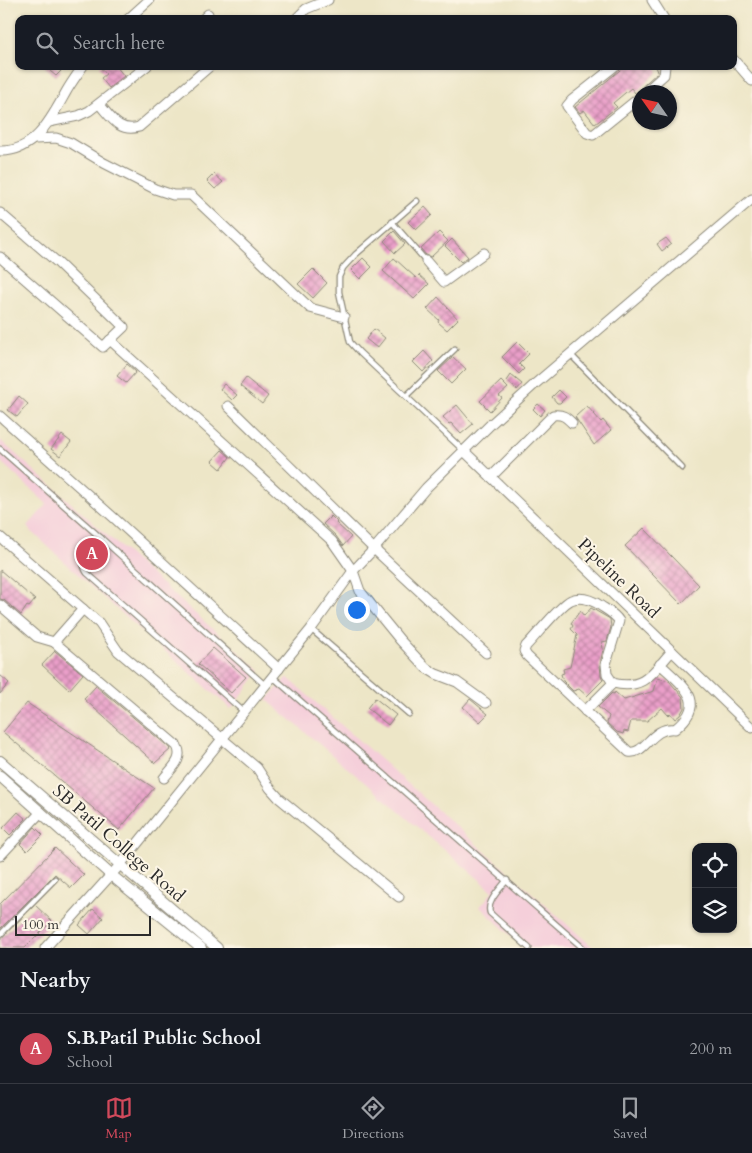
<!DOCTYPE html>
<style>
body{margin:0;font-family:Cardo,serif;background:#242831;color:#f1f3f6}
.controls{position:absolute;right:15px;bottom:15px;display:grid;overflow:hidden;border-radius:10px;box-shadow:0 1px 4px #0004}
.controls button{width:45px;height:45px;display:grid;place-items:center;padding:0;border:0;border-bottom:1px solid #363941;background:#171b24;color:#f1f3f6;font:25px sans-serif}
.compass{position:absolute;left:632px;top:85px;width:45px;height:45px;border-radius:50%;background:#171b24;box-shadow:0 1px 4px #0004;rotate:304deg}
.scale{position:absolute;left:15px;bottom:12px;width:136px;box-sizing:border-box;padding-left:5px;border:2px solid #2b2b2b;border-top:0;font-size:14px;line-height:18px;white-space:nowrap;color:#2b2b2b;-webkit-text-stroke:4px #fcf5e5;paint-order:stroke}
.you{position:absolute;left:356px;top:609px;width:18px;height:18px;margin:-12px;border:4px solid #fff;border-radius:50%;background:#1a73e8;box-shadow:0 0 0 8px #1a73e833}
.badge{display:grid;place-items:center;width:32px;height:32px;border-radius:50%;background:#d1495b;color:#fff;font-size:16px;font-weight:700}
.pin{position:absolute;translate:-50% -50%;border:2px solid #fff;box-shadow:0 1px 5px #0006}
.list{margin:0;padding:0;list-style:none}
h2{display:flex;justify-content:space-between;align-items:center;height:65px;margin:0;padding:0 20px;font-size:21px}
h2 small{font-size:16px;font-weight:400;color:#9ea1a6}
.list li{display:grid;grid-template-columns:32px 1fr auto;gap:15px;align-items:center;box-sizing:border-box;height:70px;padding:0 20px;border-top:1px solid #363941}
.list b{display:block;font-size:19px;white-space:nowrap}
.list p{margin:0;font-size:16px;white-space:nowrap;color:#9ea1a6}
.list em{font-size:16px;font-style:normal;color:#9ea1a6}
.icon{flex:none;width:28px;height:28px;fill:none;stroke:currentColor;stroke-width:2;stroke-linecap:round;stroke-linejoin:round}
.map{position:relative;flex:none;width:752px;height:948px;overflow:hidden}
.search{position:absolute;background:#171b24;box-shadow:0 1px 4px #0004;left:15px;right:15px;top:15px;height:55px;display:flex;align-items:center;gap:12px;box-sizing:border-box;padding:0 18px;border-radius:10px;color:#9ea1a6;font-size:19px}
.sheet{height:135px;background:#171b24}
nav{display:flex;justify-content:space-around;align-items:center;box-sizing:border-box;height:70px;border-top:1px solid #363941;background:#171b24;font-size:14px;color:#9ea1a6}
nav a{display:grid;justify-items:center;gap:2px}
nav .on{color:#d1495b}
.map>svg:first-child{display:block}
.built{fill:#f5cfda}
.building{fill:url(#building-cross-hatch)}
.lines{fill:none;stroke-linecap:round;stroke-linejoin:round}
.service-casing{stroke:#8c8879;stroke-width:7}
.minor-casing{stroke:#8c8879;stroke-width:11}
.tertiary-casing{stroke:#8c8879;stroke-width:12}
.service{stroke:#fff;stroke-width:4.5}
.minor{stroke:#fff;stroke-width:9}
.tertiary{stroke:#fff;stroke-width:10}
.labels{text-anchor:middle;stroke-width:4;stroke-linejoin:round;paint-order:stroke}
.street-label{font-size:18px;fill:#2b2b2b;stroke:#fcf5e5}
</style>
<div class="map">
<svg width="752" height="948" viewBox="0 0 752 948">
<defs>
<pattern id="building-cross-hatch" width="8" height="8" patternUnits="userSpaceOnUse" patternTransform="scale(1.25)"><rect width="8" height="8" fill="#ea9fc9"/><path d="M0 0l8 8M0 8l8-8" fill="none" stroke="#be82a3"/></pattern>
</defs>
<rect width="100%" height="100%" fill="#fcf5e5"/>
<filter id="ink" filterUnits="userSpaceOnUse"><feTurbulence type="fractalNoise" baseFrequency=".02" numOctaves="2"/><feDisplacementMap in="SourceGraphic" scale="10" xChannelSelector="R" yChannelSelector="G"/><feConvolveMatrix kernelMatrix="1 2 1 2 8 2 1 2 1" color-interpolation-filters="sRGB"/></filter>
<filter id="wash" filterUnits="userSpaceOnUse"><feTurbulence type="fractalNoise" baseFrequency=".0096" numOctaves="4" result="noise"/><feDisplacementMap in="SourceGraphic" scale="20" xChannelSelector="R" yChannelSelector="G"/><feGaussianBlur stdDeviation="1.12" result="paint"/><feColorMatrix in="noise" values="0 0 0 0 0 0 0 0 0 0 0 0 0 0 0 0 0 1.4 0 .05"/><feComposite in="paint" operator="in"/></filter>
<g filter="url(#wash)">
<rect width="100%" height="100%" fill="#ede6c7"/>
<g class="built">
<polygon points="0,440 260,671 231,709 85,581 27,527 47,504 0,461"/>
<polygon points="287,677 594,948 524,948 480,907 493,891 267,700"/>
</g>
<g id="blocks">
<g class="building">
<polygon points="44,66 55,66 61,71 56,76"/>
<polygon points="99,66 116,66 124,76 109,88 101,78 106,74"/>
<polygon points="625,66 656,66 658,72 635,93 631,88 613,103 617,107 595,124 584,110 580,113 575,107"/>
<polygon points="214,174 223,182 215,189 207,181"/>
<polygon points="425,207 432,215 416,230 408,222"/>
<polygon points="394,231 405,244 395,253 384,241"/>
<polygon points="439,232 448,241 431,257 426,255 421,249"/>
<polygon points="666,238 671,244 662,251 657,244"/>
<polygon points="452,239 468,257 461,262 445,246"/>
<polygon points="363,258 372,267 360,279 351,270"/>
<polygon points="394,258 416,278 419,275 429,284 414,299 383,271"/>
<polygon points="313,269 327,283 313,298 298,284"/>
<polygon points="438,297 458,319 447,330 438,322 439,320 427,309"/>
<polygon points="374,329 385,338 377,348 366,339"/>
<polygon points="517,342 529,354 519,364 524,369 519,374 502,357"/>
<polygon points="424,351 433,361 423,372 413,362"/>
<polygon points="453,357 466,369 451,384 438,371"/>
<polygon points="127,364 136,372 126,383 117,376"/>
<polygon points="511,375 522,384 517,390 507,381"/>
<polygon points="246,378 268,396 262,404 240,386"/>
<polygon points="501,381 508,388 499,396 502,398 490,411 480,401"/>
<polygon points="224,384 237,395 232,400 220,389"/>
<polygon points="559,390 566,397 560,403 557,403 552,397"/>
<polygon points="19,396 28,404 17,417 8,410"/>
<polygon points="538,404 545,410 540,416 533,409"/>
<polygon points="457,405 473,424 461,434 451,423 449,424 443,417"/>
<polygon points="587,406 601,422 603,420 611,430 594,445 575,417"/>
<polygon points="62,435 71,442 60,456 51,449"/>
<polygon points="222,450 230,457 221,469 212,461"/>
<polygon points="331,516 337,522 336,523 351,537 343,546 336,536 323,524"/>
<polygon points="644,528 699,585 681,604 625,546"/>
<polygon points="0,570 35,600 29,607 27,606 21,615 4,600 0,599"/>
<polygon points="591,608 610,619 611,627 607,641 602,642 603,649 600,665 601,675 603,680 587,696 579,689 573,691 563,681 561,674 564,673 563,669 570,667 577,635 571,629 573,626 571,623 580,611 584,616"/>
<polygon points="213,648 246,677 231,693 198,664"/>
<polygon points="55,651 83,674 69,690 42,665"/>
<polygon points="0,675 9,683 0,694"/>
<polygon points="658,678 669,681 683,697 684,708 680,715 675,719 670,713 668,715 662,708 647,721 631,721 628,732 624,731 623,734 617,732 607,723 609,716 598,707 612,693 614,694 615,692 624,700 654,691"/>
<polygon points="96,686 171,749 155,763 84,699"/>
<polygon points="375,698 396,715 388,725 367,708"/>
<polygon points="470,699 488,714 480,722 463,707"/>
<polygon points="27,703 154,788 119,830 3,732"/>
<polygon points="18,812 26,819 10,835 3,828"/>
<polygon points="35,827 43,835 27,851 20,844"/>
<polygon points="55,848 84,875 71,888 55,874 0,929 0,904"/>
<polygon points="35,905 52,921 25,948 0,948 0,939"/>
<polygon points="93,909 103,918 89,934 79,925"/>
</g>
</g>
</g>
<g filter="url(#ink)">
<use href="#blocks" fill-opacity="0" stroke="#8c8879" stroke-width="1"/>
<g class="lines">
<defs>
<g id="service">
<polyline points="417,201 355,255 343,268 339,277 339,292 350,342 360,353 464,451"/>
<polyline points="392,222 426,261"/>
<polyline points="570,354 682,468"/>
<polyline points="406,396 455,349"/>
<path d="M0,449L101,538C91,548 77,558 87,573L244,712"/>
<polyline points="101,538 266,686"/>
<polyline points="311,629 409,714"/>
<polyline points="273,677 583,948"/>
<path d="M507,880C500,889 486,902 490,913L529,948"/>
<polyline points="0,935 55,879"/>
</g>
<g id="minor">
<polyline points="652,0 664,19"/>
<polyline points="128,19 149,0"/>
<polyline points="203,19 208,14"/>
<polyline points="296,19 306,9 328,0"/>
<polyline points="733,59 752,81"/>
<polyline points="615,66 572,100 567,106 587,133 593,135 640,97"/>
<polyline points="645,92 664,75 665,66"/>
<path d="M99,104C111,117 119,133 139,127L210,66"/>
<polyline points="49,122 78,116 89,111 147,66"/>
<polyline points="35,139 56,138 71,143 104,163 155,189 173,195 191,195 310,308 344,317"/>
<path d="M0,151C35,152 51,119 66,92C71,83 77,75 83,66"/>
<polyline points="0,213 57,262 124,327 103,347 0,257"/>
<polyline points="426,261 444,282 484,253"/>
<polyline points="110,340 332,541 353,571 360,591 400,640 426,668 436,674 457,682 486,703"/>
<polyline points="228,406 374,549 486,653"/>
<polyline points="0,416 113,517 279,669"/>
<polyline points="464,451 752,728"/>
<path d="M491,477L553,415C563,414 566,417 572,423"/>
<polyline points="0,537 99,623 118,651 257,768 270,788 279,798 399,897"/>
<path d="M0,605L37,637L54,642L177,746C184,759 172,768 164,778"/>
<polyline points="54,642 83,609"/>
<path d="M660,664C683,686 709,702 675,729C651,726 646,755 629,752L527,656L524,651L526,646C536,636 560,605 571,600C581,596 592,600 601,606C607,610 615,614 619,621L606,664L607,674L613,683C644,691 653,672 672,651"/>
<polyline points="585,711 613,683"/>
<polyline points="0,856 41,812"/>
<polyline points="45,948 120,865 311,629 353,571 374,549 426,488 491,424 535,384 752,199"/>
</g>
<g id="tertiary">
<polyline points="0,761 217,948"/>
<polyline points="0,776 111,875 201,948"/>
</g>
</defs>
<use href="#service" class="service-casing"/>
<use href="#minor" class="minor-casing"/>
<use href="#tertiary" class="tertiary-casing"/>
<use href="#service" class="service"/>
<use href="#minor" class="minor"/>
<use href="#tertiary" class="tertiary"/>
</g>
</g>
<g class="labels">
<g class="street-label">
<text transform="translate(619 578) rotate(44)" y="6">Pipeline Road</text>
<text transform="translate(119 843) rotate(41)" y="6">SB Patil College Road</text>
</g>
</g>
</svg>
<div class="controls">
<button><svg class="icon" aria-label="locate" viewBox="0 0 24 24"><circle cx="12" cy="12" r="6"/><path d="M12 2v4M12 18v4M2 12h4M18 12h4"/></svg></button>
<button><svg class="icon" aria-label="layers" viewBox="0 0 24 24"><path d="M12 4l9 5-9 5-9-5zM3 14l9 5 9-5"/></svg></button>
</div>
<svg class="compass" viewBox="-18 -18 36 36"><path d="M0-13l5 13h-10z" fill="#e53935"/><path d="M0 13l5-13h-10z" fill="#9ea1a6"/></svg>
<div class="scale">100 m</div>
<div class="you"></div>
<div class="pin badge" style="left:92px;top:554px">A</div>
<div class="search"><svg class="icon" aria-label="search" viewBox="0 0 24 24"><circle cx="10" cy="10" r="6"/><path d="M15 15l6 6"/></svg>Search here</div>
</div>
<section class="sheet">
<h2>Nearby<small></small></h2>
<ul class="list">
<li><span class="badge">A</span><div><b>S.B.Patil Public School</b><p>School</p></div><em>200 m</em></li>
</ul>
</section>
<nav>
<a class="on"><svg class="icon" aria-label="map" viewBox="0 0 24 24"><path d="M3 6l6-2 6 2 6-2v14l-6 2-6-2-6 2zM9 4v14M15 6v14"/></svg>Map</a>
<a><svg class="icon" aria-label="directions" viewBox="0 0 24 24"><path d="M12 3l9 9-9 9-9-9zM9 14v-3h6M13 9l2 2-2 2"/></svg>Directions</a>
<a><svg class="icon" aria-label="saved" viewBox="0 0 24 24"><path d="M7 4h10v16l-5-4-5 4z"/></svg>Saved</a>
</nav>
